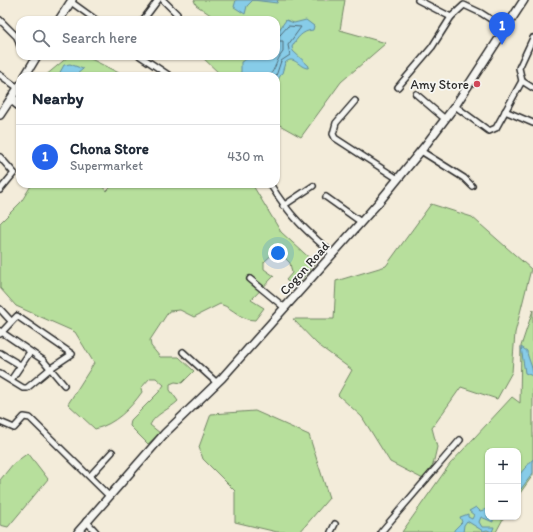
<!DOCTYPE html>
<meta charset="utf-8">
<style>
body{margin:0;font-family:Itim,sans-serif;background:#f6f6f7;color:#1f2937}
.controls{position:absolute;right:12px;bottom:12px;display:grid;overflow:hidden;border-radius:8px;box-shadow:0 1px 3px #0004}
.controls button{width:36px;height:36px;display:grid;place-items:center;padding:0;border:0;border-bottom:1px solid #e0e1e3;background:#fff;color:#1f2937;font:20px sans-serif}
.you{position:absolute;left:278px;top:253px;width:14px;height:14px;margin:-10px;border:3px solid #fff;border-radius:50%;background:#1a73e8;box-shadow:0 0 0 6px #1a73e833}
.badge{display:grid;place-items:center;width:26px;height:26px;border-radius:50%;background:#2563eb;color:#fff;font-size:13px;font-weight:700}
.pin{position:absolute;translate:-50% -33px;filter:drop-shadow(0 1px 2px #0008)}
.pin::after{content:'';position:absolute;top:21px;width:14px;height:12px;background:inherit;clip-path:polygon(0 0,100% 0,50% 100%)}
.list{margin:0;padding:0;list-style:none}
h2{display:flex;justify-content:space-between;align-items:center;height:52px;margin:0;padding:0 16px;font-size:17px}
h2 small{font-size:13px;font-weight:400;color:#747a83}
.list li{display:grid;grid-template-columns:26px 1fr auto;gap:12px;align-items:center;box-sizing:border-box;height:64px;padding:0 16px;border-top:1px solid #e0e1e3}
.list b{display:block;font-size:15px;white-space:nowrap}
.list p{margin:0;font-size:13px;white-space:nowrap;color:#747a83}
.list em{font-size:13px;font-style:normal;color:#747a83}
.icon{flex:none;width:22px;height:22px;fill:none;stroke:currentColor;stroke-width:2;stroke-linecap:round;stroke-linejoin:round}
.map{position:relative;flex:none;width:533px;height:532px;overflow:hidden}
.search{position:absolute;background:#fff;box-shadow:0 1px 3px #0004;left:16px;top:16px;width:264px;height:44px;display:flex;align-items:center;gap:10px;box-sizing:border-box;padding:0 14px;border-radius:12px;color:#747a83;font-size:15px}
.panel{position:absolute;background:#fff;box-shadow:0 1px 3px #0004;left:16px;top:72px;width:264px;height:116px;border-radius:12px}
.map>svg:first-child{display:block}
.green{fill:#b7df9c;stroke:#718564}
.water{fill:#87cce8;stroke:#628c9c}
.lines{fill:none;stroke-linecap:round;stroke-linejoin:round}
.shore{stroke:#506b77;stroke-width:1}
.street-casing{stroke:#2b2b2b;stroke-width:8}
.secondary-casing{stroke:#2b2b2b;stroke-width:10}
.street{stroke:#f6f6f2;stroke-width:5}
.secondary{stroke:#f6f6f2;stroke-width:7}
.poi-dot{fill:#d1495b;stroke:#f6f6f2;stroke-width:1.5}
.labels{text-anchor:middle;stroke-width:3.5;stroke-linejoin:round;paint-order:stroke}
.poi-label{font-size:13px;fill:#2b2b2b;stroke:#f6f6f2;text-anchor:end}
.street-label{font-size:13px;fill:#2b2b2b;stroke:#f6f6f2}
</style>
<div class="map">
<svg width="533" height="532" viewBox="0 0 533 532">
<rect width="100%" height="100%" fill="#f3ecda"/>
<filter id="ink" filterUnits="userSpaceOnUse"><feTurbulence type="fractalNoise" baseFrequency=".025" numOctaves="2"/><feDisplacementMap in="SourceGraphic" scale="8" xChannelSelector="R" yChannelSelector="G"/><feConvolveMatrix kernelMatrix="1 2 1 2 8 2 1 2 1" color-interpolation-filters="sRGB"/></filter>
<g filter="url(#ink)">
<g class="green">
<polygon points="194,0 345,0 340,30 386,43 341,82 301,137 276,123 276,76 222,76 201,56 276,56 276,20 208,20 212,16 196,5"/>
<polygon points="69,56 85,56 125,76 45,76"/>
<path d="M32,184H99L107,191L114,184H252L281,232L315,263L295,288L286,280L292,273L290,263L277,250L264,262V269L274,276L251,300L264,308L255,320C240,320 235,309 220,304L194,317L180,310L169,311L150,340L151,346L160,357H179L194,371L182,383L175,382L170,384V390L178,401C170,409 155,414 150,425L160,433L148,444L130,426L131,420L159,392L164,385L156,378H150L141,388L142,392C130,409 115,424 95,429L68,404L94,363L75,332L16,306L0,288V223L21,202Z"/>
<polygon points="431,204 472,217 531,269 515,333 512,372 497,399 461,387 432,428 437,447 429,482 390,462 362,417 338,395 352,370 317,344 293,319 334,319 336,281 386,266"/>
<polygon points="533,310 533,475 518,496 518,451 488,451 488,517 504,517 496,532 402,532 450,464 512,397 520,403 521,346"/>
<polygon points="255,411 309,435 329,498 300,532 277,532 235,522 235,491 203,459 199,447 211,414"/>
<polygon points="28,453 48,479 8,527 0,525 0,480 13,464"/>
</g>
<g class="water">
<polygon points="236,0 278,0 277,3 253,0 247,6 245,14 234,7"/>
<path d="M286,20L294,23L306,20L314,26L313,30C302,31 297,38 292,47L293,51L309,66L308,68C299,68 294,54 285,63L282,73L277,81L276,76H238L241,72V62L252,56H276V34Z"/>
<polygon points="70,64 83,69 76,75 58,76 64,65"/>
<path d="M521,347L527,351C527,357 533,366 533,376L525,373Z"/>
<polygon points="533,459 533,473 521,489 518,490 518,476"/>
<polygon points="476,507 480,511 488,509 488,517 493,517 493,522 481,517 479,522 482,527 494,527 492,532 487,530 483,531 467,521 464,525 463,532 454,532 454,530 462,522 460,517 468,514 468,517 472,519 474,515 469,511"/>
</g>
<g class="lines">
<g class="shore">
<path d="M269,76C276,69 276,60 283,52V41H276"/>
<polyline points="276,76 281,61 290,55 288,45 301,27 288,26 280,35 276,36"/>
</g>
<defs>
<g id="street">
<polyline points="163,0 177,14 174,20"/>
<polyline points="418,0 451,17 464,5 481,13 506,29"/>
<polyline points="71,2 96,20"/>
<polyline points="0,20 17,37 20,46"/>
<polyline points="143,20 158,0"/>
<polyline points="140,56 170,76"/>
<polyline points="0,75 18,88"/>
<polyline points="522,81 533,88"/>
<polyline points="398,87 432,47 451,17"/>
<polyline points="416,94 445,119"/>
<polyline points="13,97 20,102"/>
<polyline points="11,101 20,108"/>
<polyline points="355,101 336,123 333,134 335,138 398,179"/>
<polyline points="455,106 489,131 496,128 522,81 519,68 533,38"/>
<polyline points="505,111 533,123"/>
<polyline points="421,151 464,178 472,186"/>
<polyline points="0,157 14,173 0,190"/>
<path d="M270,184C290,216 305,230 333,254"/>
<polyline points="326,197 361,222"/>
<polyline points="283,206 313,186"/>
<polyline points="250,279 285,308"/>
<polyline points="0,309 11,321"/>
<polyline points="0,331 43,360 64,385"/>
<polyline points="0,334 17,316 72,354 51,368 27,388 23,388 0,374"/>
<polyline points="183,352 217,383"/>
<polyline points="0,353 20,365"/>
<polyline points="11,380 30,352"/>
<polyline points="0,422 14,428 24,417 30,418 109,496"/>
<polyline points="90,476 112,452"/>
<polyline points="86,521 96,532"/>
<polyline points="331,532 335,524"/>
<polyline points="381,532 460,440"/>
</g>
<g id="secondary">
<polyline points="59,20 72,0"/>
<polyline points="25,76 37,56"/>
<polyline points="0,115 20,85"/>
<polyline points="78,532 165,433 222,378 379,202 424,147 455,106 524,0"/>
</g>
</defs>
<use href="#street" class="street-casing"/>
<use href="#secondary" class="secondary-casing"/>
<use href="#street" class="street"/>
<use href="#secondary" class="secondary"/>
</g>
</g>
<circle class="poi-dot" cx="477" cy="84" r="4"/>
<g class="labels">
<g class="poi-label">
<text x="469" y="89">Amy Store</text>
</g>
<g class="street-label">
<text transform="translate(304 268) rotate(-48)" y="5">Cogon Road</text>
</g>
</g>
</svg>
<div class="controls">
<button>+</button>
<button>−</button>
</div>
<div class="you"></div>
<div class="pin badge" style="left:502px;top:45px">1</div>
<div class="search"><svg class="icon" aria-label="search" viewBox="0 0 24 24"><circle cx="10" cy="10" r="6"/><path d="M15 15l6 6"/></svg>Search here</div>
<section class="panel">
<h2>Nearby<small></small></h2>
<ul class="list">
<li><span class="badge">1</span><div><b>Chona Store</b><p>Supermarket</p></div><em>430 m</em></li>
</ul>
</section>
</div>
